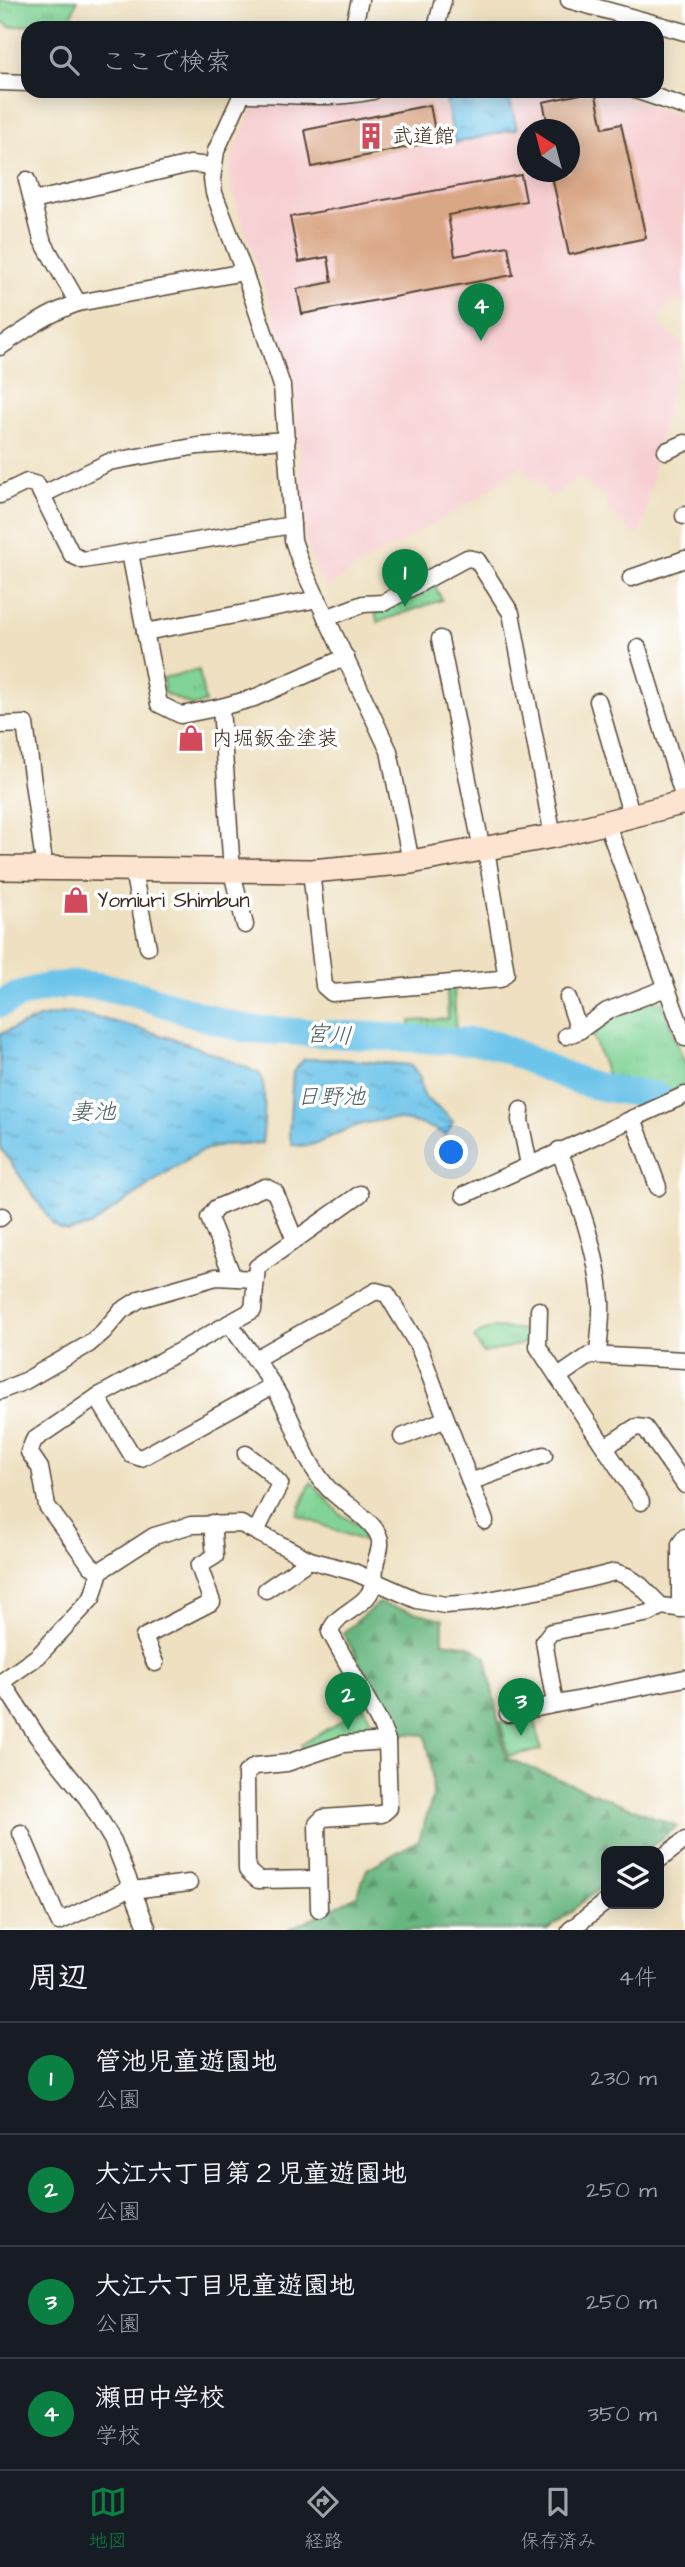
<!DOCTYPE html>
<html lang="ja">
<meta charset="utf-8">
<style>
body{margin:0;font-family:"Architects Daughter","Klee One",sans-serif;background:#20242c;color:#f1f3f6}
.controls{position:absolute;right:21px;bottom:21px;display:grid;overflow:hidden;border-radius:14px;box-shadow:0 4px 18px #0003}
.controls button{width:63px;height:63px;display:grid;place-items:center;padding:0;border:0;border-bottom:2px solid #363941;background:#171b24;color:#f1f3f6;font:35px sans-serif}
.compass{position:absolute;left:517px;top:119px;width:63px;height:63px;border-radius:50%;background:#171b24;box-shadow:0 4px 18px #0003;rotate:324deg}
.you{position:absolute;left:452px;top:1153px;width:24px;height:24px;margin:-18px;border:5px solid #fff;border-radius:50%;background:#1a73e8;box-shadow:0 0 0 10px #1a73e833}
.badge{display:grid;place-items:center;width:46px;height:46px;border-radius:50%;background:#0b8043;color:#fff;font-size:23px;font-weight:700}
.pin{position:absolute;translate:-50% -58px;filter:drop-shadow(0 2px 4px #0008)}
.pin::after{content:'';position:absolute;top:37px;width:24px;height:21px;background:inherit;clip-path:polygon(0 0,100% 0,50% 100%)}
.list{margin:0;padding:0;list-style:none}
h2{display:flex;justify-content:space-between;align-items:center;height:91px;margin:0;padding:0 28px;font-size:30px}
h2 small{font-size:23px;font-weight:400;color:#9ea1a6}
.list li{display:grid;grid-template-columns:46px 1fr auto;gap:21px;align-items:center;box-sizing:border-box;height:112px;padding:0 28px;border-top:2px solid #363941}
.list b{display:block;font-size:26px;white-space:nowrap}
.list p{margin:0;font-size:23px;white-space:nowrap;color:#9ea1a6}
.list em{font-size:23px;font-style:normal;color:#9ea1a6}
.icon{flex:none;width:38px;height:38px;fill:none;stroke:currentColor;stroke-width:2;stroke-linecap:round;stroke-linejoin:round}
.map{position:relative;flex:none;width:685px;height:1930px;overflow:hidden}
.search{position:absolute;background:#171b24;box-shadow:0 4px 18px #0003;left:21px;right:21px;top:21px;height:77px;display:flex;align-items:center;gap:18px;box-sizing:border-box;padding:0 24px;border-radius:21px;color:#9ea1a6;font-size:26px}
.sheet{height:539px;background:#171b24}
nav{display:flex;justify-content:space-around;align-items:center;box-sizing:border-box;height:98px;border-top:2px solid #363941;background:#171b24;font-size:19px;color:#9ea1a6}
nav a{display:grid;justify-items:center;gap:4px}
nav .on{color:#0b8043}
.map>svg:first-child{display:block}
.built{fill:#f7cfd1;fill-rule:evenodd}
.forest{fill:url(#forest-firs);stroke:#52704e;stroke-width:2}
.park{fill:url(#park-tufts);stroke:#5e7f5a;stroke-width:2}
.water{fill:url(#water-ripples);stroke:#547784;stroke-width:2}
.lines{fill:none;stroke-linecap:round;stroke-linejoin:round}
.river{stroke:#6dc4ea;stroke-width:28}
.building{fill:#daa786}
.street-casing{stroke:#564536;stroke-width:19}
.secondary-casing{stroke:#564536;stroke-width:26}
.street{stroke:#fff;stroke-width:16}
.secondary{stroke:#fde4d0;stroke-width:23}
.labels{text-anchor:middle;stroke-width:7;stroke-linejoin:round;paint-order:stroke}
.poi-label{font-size:21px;fill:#3b2a1e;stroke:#fff;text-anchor:start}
.water-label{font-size:23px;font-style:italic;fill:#4c6065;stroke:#fff}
</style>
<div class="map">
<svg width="685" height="1930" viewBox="0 0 685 1930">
<defs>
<pattern id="forest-firs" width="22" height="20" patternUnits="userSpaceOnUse" patternTransform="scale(1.75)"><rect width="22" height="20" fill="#68b67f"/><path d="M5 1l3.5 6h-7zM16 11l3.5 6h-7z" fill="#579467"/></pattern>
<pattern id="park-tufts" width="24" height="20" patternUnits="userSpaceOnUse" patternTransform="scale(1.75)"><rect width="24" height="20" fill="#81d496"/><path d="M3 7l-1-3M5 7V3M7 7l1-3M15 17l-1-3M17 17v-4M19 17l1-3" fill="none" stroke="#70b681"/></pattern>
<pattern id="water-ripples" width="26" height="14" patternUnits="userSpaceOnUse" patternTransform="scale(1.75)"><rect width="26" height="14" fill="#6dc4ea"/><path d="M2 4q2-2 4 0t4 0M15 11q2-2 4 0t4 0" fill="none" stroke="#5b9fbd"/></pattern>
</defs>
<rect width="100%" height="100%" fill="#fff"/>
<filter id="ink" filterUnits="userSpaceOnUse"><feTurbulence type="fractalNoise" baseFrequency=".0143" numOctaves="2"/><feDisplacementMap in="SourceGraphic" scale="14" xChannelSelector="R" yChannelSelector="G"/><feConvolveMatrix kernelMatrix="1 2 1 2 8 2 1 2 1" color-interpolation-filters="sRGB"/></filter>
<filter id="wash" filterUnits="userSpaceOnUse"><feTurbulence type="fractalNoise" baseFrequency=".00686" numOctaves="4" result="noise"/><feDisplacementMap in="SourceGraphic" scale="28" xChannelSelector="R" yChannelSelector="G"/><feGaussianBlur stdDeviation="1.57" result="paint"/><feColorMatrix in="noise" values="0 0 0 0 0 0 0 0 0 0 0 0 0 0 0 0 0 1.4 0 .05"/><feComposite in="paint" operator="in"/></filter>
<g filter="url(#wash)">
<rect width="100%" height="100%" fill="#eee0c0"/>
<path class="built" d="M408,91H610L685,118V303L672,300L659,318L664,329L684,344L658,444L645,520L638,536L607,509L605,497L578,477L551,497L521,466L477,499L361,565L327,589L310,555L304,531L297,413L292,382L280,335L235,200L230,177L232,156L251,112L257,106L268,103L337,106ZM528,130H570V172H528Z"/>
<polygon class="forest" points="378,1603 443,1619 443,1642 470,1646 486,1657 506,1758 677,1826 646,1851 606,1851 606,1883 548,1930 288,1930 357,1896 367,1869 419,1840 433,1796 431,1761 425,1735 399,1733 343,1633"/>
<g class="park">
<polygon points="0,0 77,0 70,21 10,27 0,20"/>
<polygon points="433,582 442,600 378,622 375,613"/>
<polygon points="199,670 205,703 193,706 164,693 163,678"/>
<polygon points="454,987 456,1036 412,1036 410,1021 448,1019 447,988"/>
<polygon points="653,1000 662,1002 685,1064 685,1085 667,1095 610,1082 592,1034 613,1018"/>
<polygon points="493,1328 530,1330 531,1342 483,1353 474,1338 479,1333"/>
<polygon points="311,1482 339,1513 367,1532 371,1544 297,1515"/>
<polygon points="364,1707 373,1725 367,1735 333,1738 303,1751 301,1745"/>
<polygon points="534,1716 541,1750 508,1756 501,1722"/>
</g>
<g class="water">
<polygon points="492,91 508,91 517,129 455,143 446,101"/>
<path d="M70,1012C136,1025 200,1045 260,1074C267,1086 264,1128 262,1143L221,1145L199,1152L160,1177L90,1226L68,1231L59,1229L53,1224L0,1147V1034L39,1018Z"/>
<path d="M304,1059H336L410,1065L420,1077C419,1105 440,1103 453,1122L446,1135C405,1113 375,1116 334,1135C321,1142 308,1149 292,1144L289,1134L293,1072Z"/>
</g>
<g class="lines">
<path class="river" d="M0,1004C91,956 159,1010 248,1029L489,1043C524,1055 556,1075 592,1085C613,1090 636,1093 658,1096"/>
</g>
<g id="blocks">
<g class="building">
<polygon points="595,91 603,128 621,124 646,238 569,255 551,172 570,172 570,130 549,130 543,102"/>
<polygon points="430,105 437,141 312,167 305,130"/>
<polygon points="521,175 526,201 448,215 455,256 508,246 513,275 302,314 297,289 332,282 328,257 299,262 290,217"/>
</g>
</g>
</g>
<g filter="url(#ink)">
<use href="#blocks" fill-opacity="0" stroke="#564536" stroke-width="2"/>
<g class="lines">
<defs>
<g id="street">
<polyline points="569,0 685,32"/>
<polyline points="353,28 360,0"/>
<polyline points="436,28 443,0"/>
<polyline points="0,82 28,83"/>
<path d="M373,91C327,101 288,93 242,94L216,151L212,179L214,193L244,272L282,386L293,540L301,564L389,751L411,862"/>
<polyline points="638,91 685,107"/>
<polyline points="27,180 42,240 78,303"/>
<polyline points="33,201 190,164 213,166"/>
<path d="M0,347C26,329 49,313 78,303L244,272"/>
<polyline points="666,451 685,443"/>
<polyline points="0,495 27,482 37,485 72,555 83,560 292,525"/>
<polyline points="42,495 109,462 198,446 287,440"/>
<polyline points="684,516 685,515"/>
<polyline points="130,553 159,704 181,715 221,707 254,698 346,657"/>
<polyline points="631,578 685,559"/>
<polyline points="326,618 363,604 383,603 467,558 477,560 511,613 553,836"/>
<polyline points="145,632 318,599"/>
<polyline points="440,639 482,850"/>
<polyline points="638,648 685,802"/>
<polyline points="598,701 632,817"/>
<polyline points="221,707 232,872 245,925"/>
<polyline points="0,725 25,724 45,870"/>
<polyline points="607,824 685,1038"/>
<polyline points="133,871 148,947"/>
<polyline points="311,871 324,986 332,993 500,979 506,973 486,849"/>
<polyline points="568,998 579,1031"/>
<polyline points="566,1036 579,1031 607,1011 666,988"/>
<polyline points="521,1110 520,1120 529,1165"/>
<polyline points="633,1118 658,1187"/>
<path d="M559,1150C578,1200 597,1248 601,1301C602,1318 599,1337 598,1355"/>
<polyline points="464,1195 685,1095"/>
<polyline points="0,1218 2,1216"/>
<polyline points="233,1277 209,1218 216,1208 265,1187 275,1192 295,1240"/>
<polyline points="539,1310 538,1347 641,1502"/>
<path d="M229,1323C247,1349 269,1375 283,1403C299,1435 304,1461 328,1488C342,1504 383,1524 380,1545C380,1550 377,1556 376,1561C373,1576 377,1588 364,1600C351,1612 336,1616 330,1632L380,1723L387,1741L389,1808L382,1814L323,1818L317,1824L319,1909"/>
<polyline points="255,1359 376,1291 387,1294 419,1347 485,1521"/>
<polyline points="558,1377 590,1355 685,1360"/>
<polyline points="0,1391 25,1381 89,1344 103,1332 121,1311 140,1299 216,1277 256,1279"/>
<polyline points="97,1397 132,1455 141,1458 272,1386"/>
<polyline points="402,1437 446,1419"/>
<polyline points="605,1447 636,1427 645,1428 685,1485"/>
<polyline points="246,1454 267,1470 280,1484 256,1531"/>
<polyline points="470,1482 544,1455"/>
<polyline points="100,1571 91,1566 47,1506 40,1468 29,1452 34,1440 97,1397 253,1310 257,1267 360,1194"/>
<polyline points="266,1590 310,1560"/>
<polyline points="680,1609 680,1544 685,1537"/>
<polyline points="155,1663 144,1637 212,1602 199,1566 215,1556 212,1523"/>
<polyline points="2,1682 37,1736 87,1798 113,1841 148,1930"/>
<polyline points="0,1683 38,1656 92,1598 100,1571 154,1536 191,1525 241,1524 310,1560 354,1572 417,1600 445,1605 473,1603 552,1588 615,1572 627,1576 640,1585 661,1606 685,1609"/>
<polyline points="555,1704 544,1641 551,1632 650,1613 661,1606"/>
<polyline points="508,1714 685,1678"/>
<polyline points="21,1833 59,1922 124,1891 189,1883"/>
<polyline points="659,1860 685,1840"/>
<polyline points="318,1879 258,1880 247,1870 246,1773 255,1766 287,1763 343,1744 387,1741"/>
<polyline points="570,1930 606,1902"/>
</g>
<polyline id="secondary" points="0,868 311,871 411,862 553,836 685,802"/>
</defs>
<use href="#street" class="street-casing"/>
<use href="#secondary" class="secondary-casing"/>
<use href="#street" class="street"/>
<use href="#secondary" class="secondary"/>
</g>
</g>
<defs>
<symbol id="building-bare" viewBox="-9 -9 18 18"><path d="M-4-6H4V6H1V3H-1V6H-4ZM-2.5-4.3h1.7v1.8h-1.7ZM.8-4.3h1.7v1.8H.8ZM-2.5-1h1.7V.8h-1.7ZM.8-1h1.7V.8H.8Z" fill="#d1495b" stroke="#fff" stroke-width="2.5" paint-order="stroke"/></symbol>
<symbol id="shop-bare" viewBox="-9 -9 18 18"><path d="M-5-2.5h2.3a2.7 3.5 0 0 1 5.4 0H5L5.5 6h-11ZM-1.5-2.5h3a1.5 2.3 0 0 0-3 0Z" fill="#d1495b" stroke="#fff" stroke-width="2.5" paint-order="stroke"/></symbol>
</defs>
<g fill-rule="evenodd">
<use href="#building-bare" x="352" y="117" width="38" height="38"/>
<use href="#shop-bare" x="172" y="719" width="38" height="38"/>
<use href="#shop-bare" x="57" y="881" width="38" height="38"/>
</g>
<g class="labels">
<g class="poi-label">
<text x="392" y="143">武道館</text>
<text x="212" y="745">内堀鈑金塗装</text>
<text x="97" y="907">Yomiuri Shimbun</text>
</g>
<g class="water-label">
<text transform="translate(329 1034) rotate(4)" y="8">宮川</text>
<text x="331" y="1104">日野池</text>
<text x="93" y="1119">妻池</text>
</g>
</g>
</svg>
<div class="controls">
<button><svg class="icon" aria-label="layers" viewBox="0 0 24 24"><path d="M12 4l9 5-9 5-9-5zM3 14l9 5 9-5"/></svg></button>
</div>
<svg class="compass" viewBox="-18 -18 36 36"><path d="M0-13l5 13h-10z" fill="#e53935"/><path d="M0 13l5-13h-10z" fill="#9ea1a6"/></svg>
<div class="you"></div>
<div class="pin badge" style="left:405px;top:607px">1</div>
<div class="pin badge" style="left:348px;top:1730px">2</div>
<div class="pin badge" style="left:521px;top:1736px">3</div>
<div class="pin badge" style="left:481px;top:341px">4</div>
<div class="search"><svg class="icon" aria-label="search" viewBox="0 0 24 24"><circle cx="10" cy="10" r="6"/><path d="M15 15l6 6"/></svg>ここで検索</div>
</div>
<section class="sheet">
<h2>周辺<small>4件</small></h2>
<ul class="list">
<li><span class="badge">1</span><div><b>管池児童遊園地</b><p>公園</p></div><em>230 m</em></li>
<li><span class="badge">2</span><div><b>大江六丁目第２児童遊園地</b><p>公園</p></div><em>250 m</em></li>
<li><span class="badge">3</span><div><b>大江六丁目児童遊園地</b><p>公園</p></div><em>250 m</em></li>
<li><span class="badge">4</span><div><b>瀬田中学校</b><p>学校</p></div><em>350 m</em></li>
</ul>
</section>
<nav>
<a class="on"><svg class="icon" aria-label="map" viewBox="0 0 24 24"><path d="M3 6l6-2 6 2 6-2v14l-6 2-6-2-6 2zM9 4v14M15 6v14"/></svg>地図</a>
<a><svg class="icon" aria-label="directions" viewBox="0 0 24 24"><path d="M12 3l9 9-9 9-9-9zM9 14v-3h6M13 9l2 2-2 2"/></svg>経路</a>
<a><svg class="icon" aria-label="saved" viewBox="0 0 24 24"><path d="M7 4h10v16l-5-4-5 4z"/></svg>保存済み</a>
</nav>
